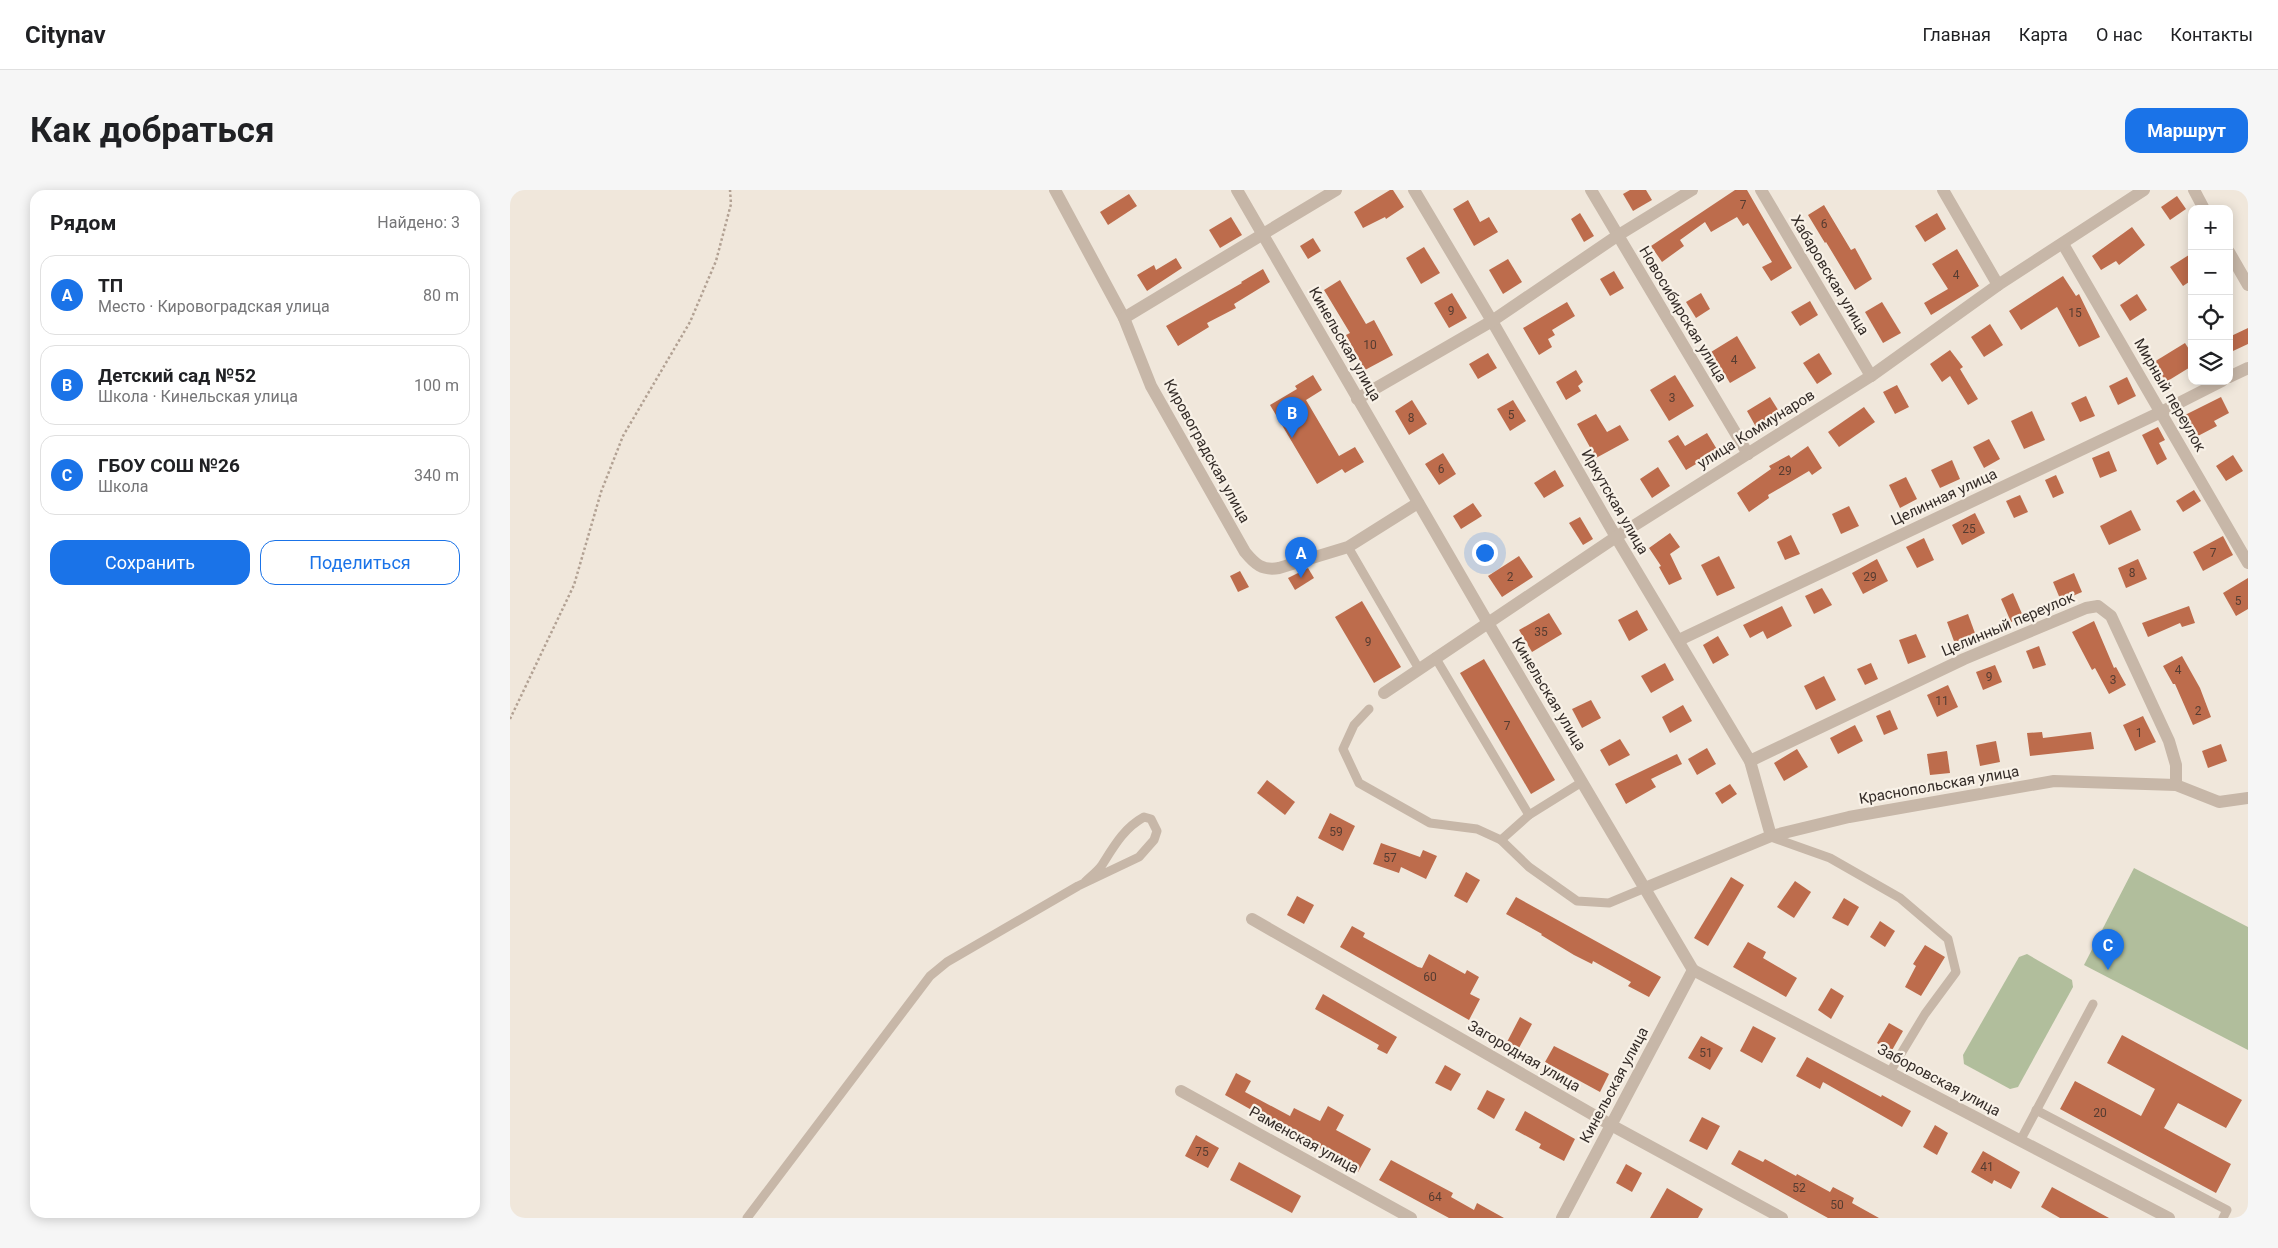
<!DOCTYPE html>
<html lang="ru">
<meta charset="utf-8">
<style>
body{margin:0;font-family:Roboto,sans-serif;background:#f6f6f6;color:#202124}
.controls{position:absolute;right:15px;top:15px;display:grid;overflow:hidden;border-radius:10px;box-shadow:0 2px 12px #0003}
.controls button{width:45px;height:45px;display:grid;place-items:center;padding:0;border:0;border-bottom:1px solid #e0e0e0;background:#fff;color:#202124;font:25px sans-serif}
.you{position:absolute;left:974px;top:362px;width:18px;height:18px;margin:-12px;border:4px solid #fff;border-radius:50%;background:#1a73e8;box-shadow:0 0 0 8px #1a73e833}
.badge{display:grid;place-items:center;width:32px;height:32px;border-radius:50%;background:#1a73e8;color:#fff;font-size:16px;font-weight:700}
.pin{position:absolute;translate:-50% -41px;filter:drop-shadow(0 1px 2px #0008)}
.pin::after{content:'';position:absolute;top:26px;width:18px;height:15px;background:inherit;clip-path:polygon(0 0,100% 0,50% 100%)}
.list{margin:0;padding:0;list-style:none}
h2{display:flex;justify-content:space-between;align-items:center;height:65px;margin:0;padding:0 20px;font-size:21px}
h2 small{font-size:16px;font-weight:400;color:#757577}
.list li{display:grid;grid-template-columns:32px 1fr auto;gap:15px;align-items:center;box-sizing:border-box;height:80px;margin:0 10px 10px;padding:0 10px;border:1px solid #e0e0e0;border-radius:15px}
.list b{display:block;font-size:19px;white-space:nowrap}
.list p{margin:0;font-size:16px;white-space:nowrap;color:#757577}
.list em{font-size:16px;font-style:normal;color:#757577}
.actions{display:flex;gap:10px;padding:15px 20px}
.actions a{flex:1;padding:11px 0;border:1px solid #1a73e8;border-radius:15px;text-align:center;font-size:18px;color:#1a73e8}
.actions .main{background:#1a73e8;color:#fff}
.icon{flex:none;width:28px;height:28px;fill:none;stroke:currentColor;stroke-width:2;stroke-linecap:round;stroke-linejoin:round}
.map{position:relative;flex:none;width:1738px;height:1028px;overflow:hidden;border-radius:15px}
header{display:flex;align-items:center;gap:30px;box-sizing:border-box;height:70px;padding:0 25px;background:#fff;border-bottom:1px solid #e0e0e0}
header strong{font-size:24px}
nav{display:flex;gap:28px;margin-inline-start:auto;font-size:18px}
.intro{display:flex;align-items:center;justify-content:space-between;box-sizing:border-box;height:120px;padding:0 30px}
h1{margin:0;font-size:35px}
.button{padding:12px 22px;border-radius:15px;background:#1a73e8;color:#fff;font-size:18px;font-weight:700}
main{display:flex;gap:30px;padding:0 30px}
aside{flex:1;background:#fff;border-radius:15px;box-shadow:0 2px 12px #0003}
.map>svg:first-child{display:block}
.green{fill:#b1be9c}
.building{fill:#bd6c4c}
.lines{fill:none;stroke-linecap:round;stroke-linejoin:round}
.path{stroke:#b2a193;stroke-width:2.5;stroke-dasharray:2.5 2.5;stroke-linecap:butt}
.lane{stroke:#c7b7a8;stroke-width:9}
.street{stroke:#c7b7a8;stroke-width:12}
.labels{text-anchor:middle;stroke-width:4.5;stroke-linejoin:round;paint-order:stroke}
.number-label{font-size:12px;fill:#563c31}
.street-label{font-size:15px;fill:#342c28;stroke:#f8f1e7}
</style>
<header>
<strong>Citynav</strong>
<nav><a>Главная</a><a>Карта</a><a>О нас</a><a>Контакты</a></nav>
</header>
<div class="intro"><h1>Как добраться</h1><a class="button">Маршрут</a></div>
<main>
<aside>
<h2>Рядом<small>Найдено: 3</small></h2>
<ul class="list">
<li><span class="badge">A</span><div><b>ТП</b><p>Место · Кировоградская улица</p></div><em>80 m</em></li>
<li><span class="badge">B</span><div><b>Детский сад №52</b><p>Школа · Кинельская улица</p></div><em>100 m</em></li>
<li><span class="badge">C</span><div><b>ГБОУ СОШ №26</b><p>Школа</p></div><em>340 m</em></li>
</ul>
<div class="actions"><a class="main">Сохранить</a><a>Поделиться</a></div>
</aside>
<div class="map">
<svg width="1738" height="1028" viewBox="0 0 1738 1028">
<rect width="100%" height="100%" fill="#f0e7db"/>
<g class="green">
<polygon points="1624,678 1738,737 1738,860 1574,775"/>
<polygon points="1517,764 1562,790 1563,797 1508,897 1500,899 1454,874 1453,865 1509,767"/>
</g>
<g class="building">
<polygon points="880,0 883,0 894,17 876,29 875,27 853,38 844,22"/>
<polygon points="1120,0 1136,0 1142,10 1123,21 1113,4"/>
<polygon points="1225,0 1237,0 1282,78 1261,91 1252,77 1262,72 1238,33 1233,36 1227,27 1201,42 1195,32 1170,50 1174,56 1152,72 1141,56"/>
<polygon points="619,4 627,16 598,35 590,22"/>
<polygon points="1667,6 1676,19 1660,30 1651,17"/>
<polygon points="958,10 970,32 979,27 988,42 964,56 943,19"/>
<polygon points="1314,15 1341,60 1345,58 1362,89 1345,100 1316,52 1315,53 1298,25"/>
<polygon points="1070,23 1084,46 1074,52 1061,29"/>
<polygon points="1427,23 1436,39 1415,52 1405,36"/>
<polygon points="721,27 732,45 710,58 699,40"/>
<polygon points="1622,37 1635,55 1609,75 1606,71 1591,80 1582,66"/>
<polygon points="803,48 811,61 798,69 790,56"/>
<polygon points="914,57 930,83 911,94 896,68"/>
<polygon points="1447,59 1469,96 1421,125 1414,113 1438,99 1422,74"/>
<polygon points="1682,63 1682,90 1673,96 1660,77"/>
<polygon points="666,68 672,78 637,101 627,85 644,75 646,80"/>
<polygon points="998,69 1012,92 993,104 979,80"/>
<polygon points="753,79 760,92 724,114 726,118 697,133 699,137 668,156 656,136 732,93 731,92"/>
<polygon points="1104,81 1114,98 1100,106 1090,89"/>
<polygon points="1553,86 1566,106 1569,104 1590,147 1569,157 1547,117 1511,140 1499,121"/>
<polygon points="830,90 856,134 864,130 883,165 855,180 836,145 840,143 814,100"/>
<polygon points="942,103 957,128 939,138 924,113"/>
<polygon points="1191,103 1200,119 1186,128 1176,112"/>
<polygon points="1627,104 1637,120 1620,131 1610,115"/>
<polygon points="1300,111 1308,125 1290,136 1281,122"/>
<polygon points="1057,112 1065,126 1042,140 1045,145 1038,149 1042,157 1029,165 1013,138"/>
<polygon points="1372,112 1391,143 1373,153 1355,122"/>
<polygon points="1480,134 1493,155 1474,167 1461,147"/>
<polygon points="1738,138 1738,154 1723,161 1719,154 1719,147"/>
<polygon points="1227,146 1246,178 1220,193 1201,162"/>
<polygon points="1675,153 1682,164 1682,176 1656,192 1644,172"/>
<polygon points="1440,160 1453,177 1450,179 1468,209 1458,215 1440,186 1432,192 1420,174"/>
<polygon points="978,163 987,178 968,189 959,174"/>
<polygon points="1309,163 1322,184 1307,194 1293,173"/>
<polygon points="1066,180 1073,192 1068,196 1071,201 1056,210 1046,192"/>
<polygon points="803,185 812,200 796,210 829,266 845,257 854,272 835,283 832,279 807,294 760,215 787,199 785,196"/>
<polygon points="1165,185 1184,216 1159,231 1140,200"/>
<polygon points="1617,187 1626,206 1608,215 1599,196"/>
<polygon points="1387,195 1399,217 1385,224 1373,202"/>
<polygon points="1576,206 1585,226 1570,232 1561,213"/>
<polygon points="1260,207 1270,223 1246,237 1237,221"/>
<polygon points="1711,207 1719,223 1704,231 1707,236 1686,247 1675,225"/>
<polygon points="902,210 917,234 899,245 885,221"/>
<polygon points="1003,210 1016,231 1000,241 987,219"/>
<polygon points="1354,217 1365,232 1329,257 1318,242"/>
<polygon points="1522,221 1535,250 1514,259 1501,231"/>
<polygon points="1086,224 1097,242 1110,235 1119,250 1086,268 1067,234"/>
<polygon points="1648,237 1655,250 1649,253 1657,269 1647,275 1632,245"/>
<polygon points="1197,243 1208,261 1176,280 1158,251 1168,245 1175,256"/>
<polygon points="1479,249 1490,269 1474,278 1463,257"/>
<polygon points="1298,256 1312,278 1302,285 1299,281 1258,305 1259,308 1239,322 1227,303 1261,279 1259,276 1279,265 1281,268"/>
<polygon points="1599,261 1607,281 1590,288 1582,268"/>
<polygon points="933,263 946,284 929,295 915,274"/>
<polygon points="1723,265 1733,281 1716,291 1706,276"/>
<polygon points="1442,270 1450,289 1430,298 1421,280"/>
<polygon points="1148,277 1160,296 1142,308 1130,289"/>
<polygon points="1045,280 1054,296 1034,308 1024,293"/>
<polygon points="1546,285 1554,303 1543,308 1535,290"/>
<polygon points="1396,287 1407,309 1390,318 1379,295"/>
<polygon points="1684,300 1691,311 1673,322 1666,311"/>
<polygon points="1510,305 1518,322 1504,328 1496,311"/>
<polygon points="963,313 972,326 951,339 943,326"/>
<polygon points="1339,316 1349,336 1331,344 1322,324"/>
<polygon points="1621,320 1631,340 1599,355 1590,336"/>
<polygon points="1465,323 1475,343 1452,355 1442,335"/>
<polygon points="1070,327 1083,349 1073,355 1059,333"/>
<polygon points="1160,343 1170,357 1160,364 1172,389 1159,395 1149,377 1151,376 1139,358"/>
<polygon points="1281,345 1290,364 1275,370 1267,352"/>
<polygon points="1713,346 1723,365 1693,381 1683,362"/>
<polygon points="1414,348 1424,370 1407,378 1396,357"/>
<polygon points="1009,366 1023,387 992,407 978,386"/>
<polygon points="1209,366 1225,398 1207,406 1191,375"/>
<polygon points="1367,369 1378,391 1353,404 1342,383"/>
<polygon points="1628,369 1637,389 1616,398 1608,378"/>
<polygon points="798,378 804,388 785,400 778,388"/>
<polygon points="730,381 739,397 728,402 720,386"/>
<polygon points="1564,383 1572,402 1551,411 1543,392"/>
<polygon points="1738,388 1738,419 1726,426 1713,403"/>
<polygon points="1312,398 1322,415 1304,424 1295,406"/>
<polygon points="1503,403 1513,426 1501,432 1491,409"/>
<polygon points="852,411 891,477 864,493 825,427"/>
<polygon points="1272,416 1282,436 1257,449 1253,441 1240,448 1233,435"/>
<polygon points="1679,416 1685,433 1672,437 1670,433 1638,447 1632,433"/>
<polygon points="1127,420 1138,440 1119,451 1108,430"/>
<polygon points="1039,423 1052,444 1022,462 1009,440"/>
<polygon points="1458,424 1466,446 1445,454 1437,432"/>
<polygon points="1584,431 1604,478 1606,477 1616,495 1599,504 1585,478 1582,480 1562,442"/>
<polygon points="1406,444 1416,467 1398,474 1389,450"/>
<polygon points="1208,446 1219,465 1203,474 1193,455"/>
<polygon points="1529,456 1536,475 1523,479 1516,461"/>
<polygon points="1672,466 1690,498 1701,527 1683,535 1665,494 1663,494 1653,476"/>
<polygon points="974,469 1045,590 1021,604 950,483"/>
<polygon points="1155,473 1164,490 1141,503 1131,486"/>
<polygon points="1361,473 1368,489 1355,495 1347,479"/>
<polygon points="1485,475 1492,492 1473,500 1466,482"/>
<polygon points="1314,486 1326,510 1306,520 1294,496"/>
<polygon points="1438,495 1448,517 1427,527 1417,505"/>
<polygon points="1081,510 1091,528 1072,538 1062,519"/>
<polygon points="1173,515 1182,531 1160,543 1152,527"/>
<polygon points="1380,520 1388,539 1374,545 1366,526"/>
<polygon points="1633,526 1646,552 1625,561 1613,535"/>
<polygon points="1345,535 1353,551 1328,564 1320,548"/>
<polygon points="1532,542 1533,548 1581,542 1584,559 1520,566 1517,543"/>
<polygon points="1110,549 1120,565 1099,576 1090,560"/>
<polygon points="1486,551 1490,572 1470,576 1466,555"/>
<polygon points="1711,554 1717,571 1698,578 1692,561"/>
<polygon points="1197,558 1206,574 1187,585 1178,569"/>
<polygon points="1287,559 1298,577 1274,591 1264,573"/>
<polygon points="1437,561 1440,583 1420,585 1417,564"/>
<polygon points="1167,564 1172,574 1141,589 1146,597 1116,614 1105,594"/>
<polygon points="757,590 785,612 775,625 747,603"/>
<polygon points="1220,594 1227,604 1212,614 1205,603"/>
<polygon points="820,623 845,636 833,661 808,648"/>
<polygon points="871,653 910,667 913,660 927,666 916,689 891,677 889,683 863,674"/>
<polygon points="956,682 970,690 957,713 944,706"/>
<polygon points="1221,687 1234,695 1198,756 1184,748"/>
<polygon points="1285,691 1301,702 1284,728 1267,717"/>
<polygon points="787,706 804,715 794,734 777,725"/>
<polygon points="1006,707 1151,787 1139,807 1118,796 1121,792 1083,771 1082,774 1064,765 1031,745 1032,744 996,724"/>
<polygon points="1334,708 1349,717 1338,736 1322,728"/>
<polygon points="1370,731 1385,741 1375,757 1360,747"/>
<polygon points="842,736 855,743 853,747 908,777 912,778 919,764 955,784 957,780 969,787 960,804 970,809 959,830 830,757"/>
<polygon points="1238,752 1256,762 1253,768 1287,788 1276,807 1223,777"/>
<polygon points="1415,755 1435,767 1411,806 1395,797 1406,776 1403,774"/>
<polygon points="1321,798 1334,806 1321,829 1308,820"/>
<polygon points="813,804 887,847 877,864 867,859 869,855 805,819"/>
<polygon points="1010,827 1022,834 1009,858 997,852"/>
<polygon points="1379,833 1393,841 1381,862 1367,853"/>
<polygon points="1243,836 1266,848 1252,873 1230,861"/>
<polygon points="1612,845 1732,910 1716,938 1668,913 1654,938 1721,974 1706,1003 1550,919 1565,891 1631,926 1645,899 1597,873"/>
<polygon points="1191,846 1213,858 1200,880 1178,868"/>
<polygon points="1044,856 1099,884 1090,902 1035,872"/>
<polygon points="1297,867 1371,907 1372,905 1401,921 1392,937 1313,892 1310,899 1286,886"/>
<polygon points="935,875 951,884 941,901 925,893"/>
<polygon points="726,883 741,891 735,902 780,926 784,918 810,931 818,916 834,925 826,940 861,959 848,982 828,971 829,969 715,905"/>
<polygon points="977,900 995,909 984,929 967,919"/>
<polygon points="1015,921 1065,949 1054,971 1029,958 1031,954 1005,940"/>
<polygon points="1192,927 1210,936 1197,960 1179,951"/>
<polygon points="1425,935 1438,943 1427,965 1413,957"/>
<polygon points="686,945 709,958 698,978 675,966"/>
<polygon points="1229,960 1253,972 1255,969 1286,986 1287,984 1320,1002 1323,997 1344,1008 1342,1013 1369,1028 1318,1028 1221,974"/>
<polygon points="1473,961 1510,982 1501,999 1484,990 1482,994 1461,982"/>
<polygon points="881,970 943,1003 941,1007 964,1020 967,1013 994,1028 939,1028 869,990"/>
<polygon points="729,972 791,1006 782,1023 720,990"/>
<polygon points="1116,974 1132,983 1122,1002 1106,993"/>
<polygon points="1542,997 1599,1028 1550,1028 1531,1017"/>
<polygon points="1157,998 1193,1019 1188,1028 1140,1028"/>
</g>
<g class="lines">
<polyline class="path" points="0,529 64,395 91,302 113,246 180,132 206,71 221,14 220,0"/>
<g class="lane">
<polyline points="838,357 909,479"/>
<polyline points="925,467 1019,625"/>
<polyline points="859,519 844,535 833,559 849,593 920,633 967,639 991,650 1019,625 1072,592"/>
<polyline points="1261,647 1320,668 1390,708 1438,749 1446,782 1415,824 1380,882"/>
<polyline points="991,650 1019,677 1067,711 1099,713 1135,698"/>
<polyline points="1526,920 1717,1020 1713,1028"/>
<polyline points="1510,951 1583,814"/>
<path d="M237,1028L420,786L437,772L568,696L629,667L644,650L647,641L641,629L634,627C614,638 604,656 592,675C588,681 581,686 575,692"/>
</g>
<g class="street">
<path d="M545,0L614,128L641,196L735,362C745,374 752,381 769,378L838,357L908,313"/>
<polyline points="727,0 978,433 1183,780"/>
<polyline points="904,0 982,131 1106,347 1240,571 1261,646"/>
<polyline points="1081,0 1238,264"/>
<polyline points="1251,0 1361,186"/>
<polyline points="1433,0 1488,95"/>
<polyline points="1684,0 1694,19"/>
<polyline points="1553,54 1738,373"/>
<polyline points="1719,62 1738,95"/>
<polyline points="614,128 826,0"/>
<polyline points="1719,187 1738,178"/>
<polyline points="847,209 982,131 1107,46 1182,0"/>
<polyline points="1169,450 1651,222 1712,191"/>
<polyline points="874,503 1106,347 1361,186 1488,95 1634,0"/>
<polyline points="1240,571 1454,469 1576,418 1588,416 1601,426 1659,551 1666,575 1666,595"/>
<polyline points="1135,698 1261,646 1339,627 1544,591 1666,595 1709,612 1738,608"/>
<polyline points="742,729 1101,935 1272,1028"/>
<polyline points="1183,780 1659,1028"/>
<polyline points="671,901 901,1028"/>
<polyline points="1052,1028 1183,780"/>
</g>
</g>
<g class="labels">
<g class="number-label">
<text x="1233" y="19">7</text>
<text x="1314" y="38">6</text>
<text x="1446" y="89">4</text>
<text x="941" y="125">9</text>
<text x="1565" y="127">15</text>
<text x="860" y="159">10</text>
<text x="1224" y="174">4</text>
<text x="1162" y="212">3</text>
<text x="1001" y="229">5</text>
<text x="901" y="232">8</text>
<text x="931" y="283">6</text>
<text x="1275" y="285">29</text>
<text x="1459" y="343">25</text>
<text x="1703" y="367">7</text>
<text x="1622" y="387">8</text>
<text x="1000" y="391">2</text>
<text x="1360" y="391">29</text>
<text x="1728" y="415">5</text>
<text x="1031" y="446">35</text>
<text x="858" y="456">9</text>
<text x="1668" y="484">4</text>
<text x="1479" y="491">9</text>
<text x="1603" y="494">3</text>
<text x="1432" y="515">11</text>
<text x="1688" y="525">2</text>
<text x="997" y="540">7</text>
<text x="1629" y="547">1</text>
<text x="826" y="646">59</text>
<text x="880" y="672">57</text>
<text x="920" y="791">60</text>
<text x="1196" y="867">51</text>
<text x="1590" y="927">20</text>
<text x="692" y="966">75</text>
<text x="1477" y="981">41</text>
<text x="1289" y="1002">52</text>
<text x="925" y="1011">64</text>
<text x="1327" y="1019">50</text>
</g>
<g class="street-label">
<text transform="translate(1320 85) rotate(59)" y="5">Хабаровская улица</text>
<text transform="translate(1173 124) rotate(59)" y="5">Новосибирская улица</text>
<text transform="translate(835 154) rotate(60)" y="5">Кинельская улица</text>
<text transform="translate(1660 205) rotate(60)" y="5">Мирный переулок</text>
<text transform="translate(1246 239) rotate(-32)" y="5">улица Коммунаров</text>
<text transform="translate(697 261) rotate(61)" y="5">Кировоградская улица</text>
<text transform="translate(1434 307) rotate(-25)" y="5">Целинная улица</text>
<text transform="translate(1105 312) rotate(60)" y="5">Иркутская улица</text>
<text transform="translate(1498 434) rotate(-23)" y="5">Целинный переулок</text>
<text transform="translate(1039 504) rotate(59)" y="5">Кинельская улица</text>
<text transform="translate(1429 595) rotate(-10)" y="5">Краснопольская улица</text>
<text transform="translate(1014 866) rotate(30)" y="5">Загородная улица</text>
<text transform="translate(1429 890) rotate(28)" y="5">Заборовская улица</text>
<text transform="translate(1104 895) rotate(-62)" y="5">Кинельская улица</text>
<text transform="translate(794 950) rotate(29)" y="5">Раменская улица</text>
</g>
</g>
</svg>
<div class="controls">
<button>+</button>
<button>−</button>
<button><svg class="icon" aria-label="locate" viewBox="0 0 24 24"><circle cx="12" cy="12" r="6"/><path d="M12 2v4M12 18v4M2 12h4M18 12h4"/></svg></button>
<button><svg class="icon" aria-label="layers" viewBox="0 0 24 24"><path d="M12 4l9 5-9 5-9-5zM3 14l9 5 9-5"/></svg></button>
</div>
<div class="you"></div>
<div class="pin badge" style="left:791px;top:388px">A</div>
<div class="pin badge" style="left:782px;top:248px">B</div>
<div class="pin badge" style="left:1598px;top:780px">C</div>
</div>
</main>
